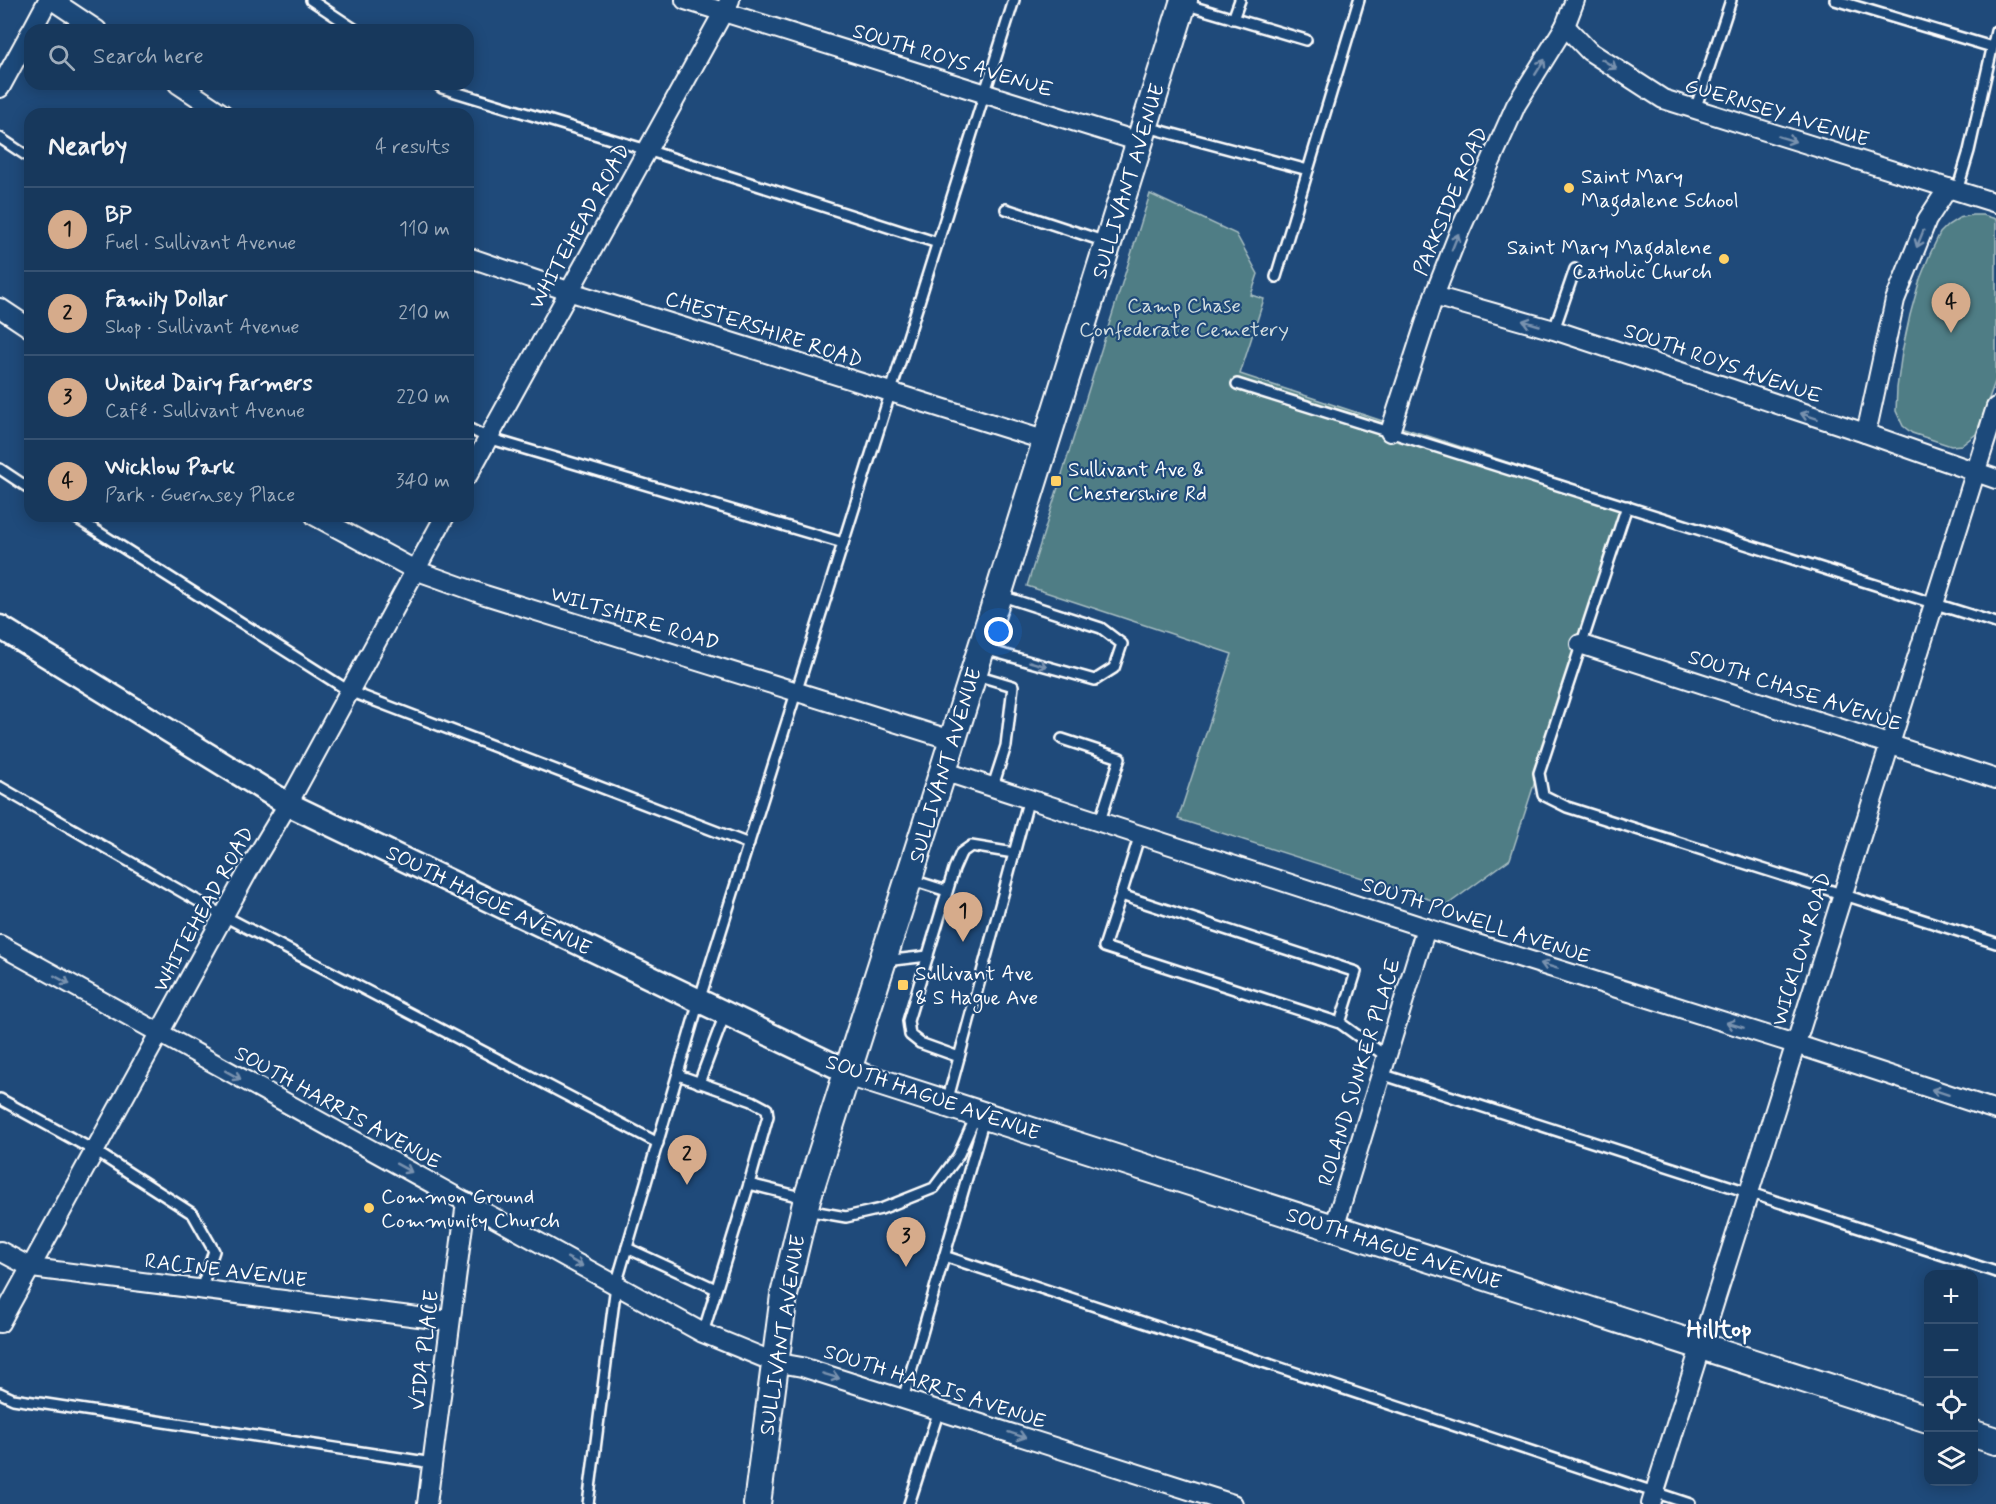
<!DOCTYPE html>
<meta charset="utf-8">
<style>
body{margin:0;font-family:Mynerve,sans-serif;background:#244365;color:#f1f3f6}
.controls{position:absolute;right:18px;bottom:18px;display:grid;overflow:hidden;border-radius:12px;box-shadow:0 3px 15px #0003}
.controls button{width:54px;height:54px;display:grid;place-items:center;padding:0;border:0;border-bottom:2px solid #365272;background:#17385c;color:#f1f3f6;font:30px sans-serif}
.you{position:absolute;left:999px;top:632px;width:21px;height:21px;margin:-15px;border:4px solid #fff;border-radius:50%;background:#1a73e8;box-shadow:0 0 0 9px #1a73e833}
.badge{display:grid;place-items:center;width:39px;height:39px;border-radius:50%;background:#d6ab8b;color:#111;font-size:20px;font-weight:700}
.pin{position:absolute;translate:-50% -50px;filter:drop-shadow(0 2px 3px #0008)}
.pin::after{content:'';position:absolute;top:32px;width:21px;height:18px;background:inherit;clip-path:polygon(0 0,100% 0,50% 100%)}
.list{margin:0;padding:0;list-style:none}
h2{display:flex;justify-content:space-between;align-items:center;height:78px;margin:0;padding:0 24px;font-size:26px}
h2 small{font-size:20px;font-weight:400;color:#9eacbb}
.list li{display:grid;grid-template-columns:39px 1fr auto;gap:18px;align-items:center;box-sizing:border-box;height:84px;padding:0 24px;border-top:2px solid #365272}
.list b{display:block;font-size:22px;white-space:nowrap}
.list p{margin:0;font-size:20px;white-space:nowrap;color:#9eacbb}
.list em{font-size:20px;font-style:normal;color:#9eacbb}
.icon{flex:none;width:33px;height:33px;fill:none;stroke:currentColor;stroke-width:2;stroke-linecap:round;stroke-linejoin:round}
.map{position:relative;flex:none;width:1996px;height:1504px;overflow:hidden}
.search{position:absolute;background:#17385c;box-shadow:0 3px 15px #0003;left:24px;top:24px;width:450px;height:66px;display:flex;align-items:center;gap:15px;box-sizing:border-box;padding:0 21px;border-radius:18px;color:#9eacbb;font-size:22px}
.panel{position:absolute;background:#17385c;box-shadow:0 3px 15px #0003;left:24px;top:108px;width:450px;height:414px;border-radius:18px}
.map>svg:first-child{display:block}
.green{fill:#507d85;stroke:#a8bec2;stroke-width:1.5}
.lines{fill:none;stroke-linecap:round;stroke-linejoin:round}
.service-casing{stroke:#fff;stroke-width:14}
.minor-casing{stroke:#fff;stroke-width:22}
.tertiary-casing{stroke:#fff;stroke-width:27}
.secondary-casing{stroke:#fff;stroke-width:30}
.service{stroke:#1f4a7a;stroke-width:9}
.minor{stroke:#1f4a7a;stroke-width:18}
.tertiary{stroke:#1f4a7a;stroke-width:22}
.secondary{stroke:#1f4a7a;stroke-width:26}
.oneway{stroke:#7992af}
.poi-dot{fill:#ffd166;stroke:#1f4a7a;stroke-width:2}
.labels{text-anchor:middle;stroke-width:4.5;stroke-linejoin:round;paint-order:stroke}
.street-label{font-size:21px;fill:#fff;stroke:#1f4a7a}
.poi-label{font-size:21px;fill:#fff;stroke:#1f4a7a;text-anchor:start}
.park-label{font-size:21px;fill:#d3dee0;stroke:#1f4a7a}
.quarter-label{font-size:24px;font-weight:bold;fill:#fff;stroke:#1f4a7a}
</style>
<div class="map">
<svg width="1996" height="1504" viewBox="0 0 1996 1504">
<rect width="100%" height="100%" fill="#1f4a7a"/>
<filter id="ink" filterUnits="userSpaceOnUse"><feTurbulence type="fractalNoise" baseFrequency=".0167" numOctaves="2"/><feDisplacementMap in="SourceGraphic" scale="12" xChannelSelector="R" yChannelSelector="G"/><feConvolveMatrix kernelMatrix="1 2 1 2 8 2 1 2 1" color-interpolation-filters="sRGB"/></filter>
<g filter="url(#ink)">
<g class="green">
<polygon points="1150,194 1236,234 1258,274 1251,295 1264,299 1240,374 1625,501 1510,859 1447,905 1178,819 1232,654 1027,586"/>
<polygon points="1972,215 1983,215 1996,219 1996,379 1976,434 1962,445 1951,446 1912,433 1903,426 1896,411 1897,388 1902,352 1910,315 1920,279 1930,254 1940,233 1948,225 1959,218"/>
</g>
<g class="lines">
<defs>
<g id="service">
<polyline points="311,0 356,30"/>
<polyline points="1835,0 1992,47"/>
<polyline points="1184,4 1306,40"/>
<polyline points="1233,19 1240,0"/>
<polyline points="437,84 442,88 647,150 938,243"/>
<polyline points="1695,110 1731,0"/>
<polyline points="1147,127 1308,170"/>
<polyline points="0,138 30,158"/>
<polyline points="1957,191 1969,151 1996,31"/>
<polyline points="1006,209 1106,242"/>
<polyline points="1276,277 1359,0"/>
<polyline points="1554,330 1575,269"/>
<polyline points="1237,384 1996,623"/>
<polyline points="468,428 488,438 843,543"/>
<polyline points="0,469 30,489"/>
<polyline points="1627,506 1539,773 1543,795 1567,807 1996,943"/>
<polyline points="73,516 349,691 749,844"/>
<polyline points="984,649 1095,680 1114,668 1122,644 1101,628 999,595"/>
<polyline points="976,675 1013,686 1006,746 993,786"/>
<polyline points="1062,739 1120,758 1100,821"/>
<polyline points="0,787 224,916 658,1143"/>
<polyline points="909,879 947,891"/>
<polyline points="1121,895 1140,834"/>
<polyline points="885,961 928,956"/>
<polyline points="1340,1023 1104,947 1121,895 1356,972 1340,1023 1387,1057"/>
<polyline points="959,1057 920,1043 910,1035 908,1021 954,869 961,853 971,846 1014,853"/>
<polyline points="1381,1074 1996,1272"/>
<polyline points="678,1075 752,1101 767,1109 768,1116 749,1184"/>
<polyline points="699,1083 725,1014"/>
<polyline points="0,1099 95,1151 193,1214 214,1251 201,1289"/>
<polyline points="947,1102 1029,798"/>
<polyline points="806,1210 846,1217 881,1209 934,1188 958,1156 976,1116"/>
<polyline points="627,1248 716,1289"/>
<polyline points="944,1256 1690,1504"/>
<polyline points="703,1333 749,1184 805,1198"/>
<polyline points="0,1393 13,1399 433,1463"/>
<polyline points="903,1399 984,1119"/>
<polyline points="588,1504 616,1285 699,1001 1014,0"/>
<polyline points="909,1504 939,1410"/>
</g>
<g id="minor">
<polyline points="52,0 97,30"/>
<polyline points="685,0 1140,142"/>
<polyline points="1565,26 1589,51 1663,99 1996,203"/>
<polyline points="32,30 48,0"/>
<polyline points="178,84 223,114"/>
<polyline points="0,88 30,33"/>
<polyline points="468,257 568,291 1047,441"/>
<polyline points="1434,296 1554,330 1865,433 1996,479"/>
<polyline points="0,308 30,328"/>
<polyline points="1390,432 1434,296 1458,235 1516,105 1565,26 1575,0"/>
<polyline points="1865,433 1869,420 1895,300 1927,220 1948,188"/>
<polyline points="468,475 730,0"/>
<polyline points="315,516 415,570 485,595 952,740"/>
<polyline points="1580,644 1996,779"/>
<polyline points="943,771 1426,928 1795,1044 1996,1110"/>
<polyline points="0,945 703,1333 774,1362 802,1367 1233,1504"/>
<polyline points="1334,1228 1426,928"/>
<polyline points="0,1251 32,1268 450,1321"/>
<polyline points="0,1323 251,866 288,804 445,516"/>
<polyline points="427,1504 466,1202"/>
<polyline points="1651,1504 1996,407"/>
</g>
<polyline id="tertiary" points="0,627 288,804 848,1072"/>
<g id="secondary">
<polyline points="848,1072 1928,1419"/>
<polyline points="1974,1434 1996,1441"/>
<polyline points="757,1504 784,1295 807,1199 943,771 1184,0"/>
</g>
</defs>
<use href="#service" class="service-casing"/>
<use href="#minor" class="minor-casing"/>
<use href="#tertiary" class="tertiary-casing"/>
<use href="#secondary" class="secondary-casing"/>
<use href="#service" class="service"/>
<use href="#minor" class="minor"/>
<use href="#tertiary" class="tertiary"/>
<use href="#secondary" class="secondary"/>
</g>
<defs><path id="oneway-shaft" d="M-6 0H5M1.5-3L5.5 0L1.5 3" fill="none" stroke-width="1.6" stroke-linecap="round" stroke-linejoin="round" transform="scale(1.5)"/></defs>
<g class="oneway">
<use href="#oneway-shaft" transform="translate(1609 64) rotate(33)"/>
<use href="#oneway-shaft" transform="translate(1540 67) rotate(-58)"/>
<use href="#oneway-shaft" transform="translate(1787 139) rotate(17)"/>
<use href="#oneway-shaft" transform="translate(1920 239) rotate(112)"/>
<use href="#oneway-shaft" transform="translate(1455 242) rotate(-68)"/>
<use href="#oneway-shaft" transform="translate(1531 323) rotate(-164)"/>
<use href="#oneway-shaft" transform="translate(1809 416) rotate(-162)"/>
<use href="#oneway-shaft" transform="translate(1038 664) rotate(16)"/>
<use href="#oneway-shaft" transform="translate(1549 966) rotate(-163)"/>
<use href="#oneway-shaft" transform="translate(62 980) rotate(29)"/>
<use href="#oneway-shaft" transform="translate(1735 1025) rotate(-163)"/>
<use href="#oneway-shaft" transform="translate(233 1075) rotate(29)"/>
<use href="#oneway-shaft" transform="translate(1940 1092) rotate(-162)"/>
<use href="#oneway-shaft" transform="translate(404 1168) rotate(29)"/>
<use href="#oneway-shaft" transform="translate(575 1262) rotate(29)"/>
<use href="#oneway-shaft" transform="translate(831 1376) rotate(17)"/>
<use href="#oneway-shaft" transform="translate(1017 1435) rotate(18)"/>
</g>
</g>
<g class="poi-dot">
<circle cx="1569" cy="188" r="6"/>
<circle cx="1724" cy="259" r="6"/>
<rect x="1050" y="475" width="12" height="12" rx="3"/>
<rect x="897" y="979" width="12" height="12" rx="3"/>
<circle cx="369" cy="1208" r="6"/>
</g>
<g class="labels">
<g class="street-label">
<text transform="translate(953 60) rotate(17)" y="7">SOUTH ROYS AVENUE</text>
<text transform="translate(1777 112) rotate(17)" y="7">GUERNSEY AVENUE</text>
<text transform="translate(1128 181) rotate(-73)" y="7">SULLIVANT AVENUE</text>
<text transform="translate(1450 201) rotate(-67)" y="7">PARKSIDE ROAD</text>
<text transform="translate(579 226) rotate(-61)" y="7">WHITEHEAD ROAD</text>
<text transform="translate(764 329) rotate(18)" y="7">CHESTERSHIRE ROAD</text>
<text transform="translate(1723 363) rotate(19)" y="7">SOUTH ROYS AVENUE</text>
<text transform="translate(635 618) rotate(17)" y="7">WILTSHIRE ROAD</text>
<text transform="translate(1795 690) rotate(18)" y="7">SOUTH CHASE AVENUE</text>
<text transform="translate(945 765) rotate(-73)" y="7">SULLIVANT AVENUE</text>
<text transform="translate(489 900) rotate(26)" y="7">SOUTH HAGUE AVENUE</text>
<text transform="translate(203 909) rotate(-61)" y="7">WHITEHEAD ROAD</text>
<text transform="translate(1476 920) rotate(18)" y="7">SOUTH POWELL AVENUE</text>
<text transform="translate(1801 949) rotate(-73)" y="7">WICKLOW ROAD</text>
<text transform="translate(1359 1072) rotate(-73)" y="7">ROLAND SUNKER PLACE</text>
<text transform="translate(933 1097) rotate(19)" y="7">SOUTH HAGUE AVENUE</text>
<text transform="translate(338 1107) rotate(29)" y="7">SOUTH HARRIS AVENUE</text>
<text transform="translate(1394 1248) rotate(18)" y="7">SOUTH HAGUE AVENUE</text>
<text transform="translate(226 1270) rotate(7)" y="7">RACINE AVENUE</text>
<text transform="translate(782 1335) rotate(-81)" y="7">SULLIVANT AVENUE</text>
<text transform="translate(424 1350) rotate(-83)" y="7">VIDA PLACE</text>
<text transform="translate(935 1386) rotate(18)" y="7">SOUTH HARRIS AVENUE</text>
</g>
<g class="poi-label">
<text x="1581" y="183">Saint Mary<tspan x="1581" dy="24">Magdalene School</tspan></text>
<text x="1712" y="254" text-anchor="end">Saint Mary Magdalene<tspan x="1712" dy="24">Catholic Church</tspan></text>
<text x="1068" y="476">Sullivant Ave &amp;<tspan x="1068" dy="24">Chestershire Rd</tspan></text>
<text x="915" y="980">Sullivant Ave<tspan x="915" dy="24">&amp; S Hague Ave</tspan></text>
<text x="381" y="1203">Common Ground<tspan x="381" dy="24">Community Church</tspan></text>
</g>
<g class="park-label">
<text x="1184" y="312">Camp Chase<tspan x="1184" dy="24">Confederate Cemetery</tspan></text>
</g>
<g class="quarter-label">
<text x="1719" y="1337">Hilltop</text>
</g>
</g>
</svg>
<div class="controls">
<button>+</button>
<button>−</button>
<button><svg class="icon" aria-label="locate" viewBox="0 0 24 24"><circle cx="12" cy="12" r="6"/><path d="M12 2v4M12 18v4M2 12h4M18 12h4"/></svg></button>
<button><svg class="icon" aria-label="layers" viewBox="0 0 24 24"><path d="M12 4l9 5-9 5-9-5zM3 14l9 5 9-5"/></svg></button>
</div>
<div class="you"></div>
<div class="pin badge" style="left:963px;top:942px">1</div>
<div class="pin badge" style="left:687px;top:1185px">2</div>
<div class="pin badge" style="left:906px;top:1267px">3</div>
<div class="pin badge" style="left:1951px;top:333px">4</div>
<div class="search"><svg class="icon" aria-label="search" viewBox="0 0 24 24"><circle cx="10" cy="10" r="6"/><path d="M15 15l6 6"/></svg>Search here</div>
<section class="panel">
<h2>Nearby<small>4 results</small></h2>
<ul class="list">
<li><span class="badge">1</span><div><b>BP</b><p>Fuel · Sullivant Avenue</p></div><em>110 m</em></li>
<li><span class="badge">2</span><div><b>Family Dollar</b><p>Shop · Sullivant Avenue</p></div><em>210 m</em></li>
<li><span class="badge">3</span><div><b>United Dairy Farmers</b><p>Café · Sullivant Avenue</p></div><em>220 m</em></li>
<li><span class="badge">4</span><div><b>Wicklow Park</b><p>Park · Guernsey Place</p></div><em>340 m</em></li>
</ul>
</section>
</div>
